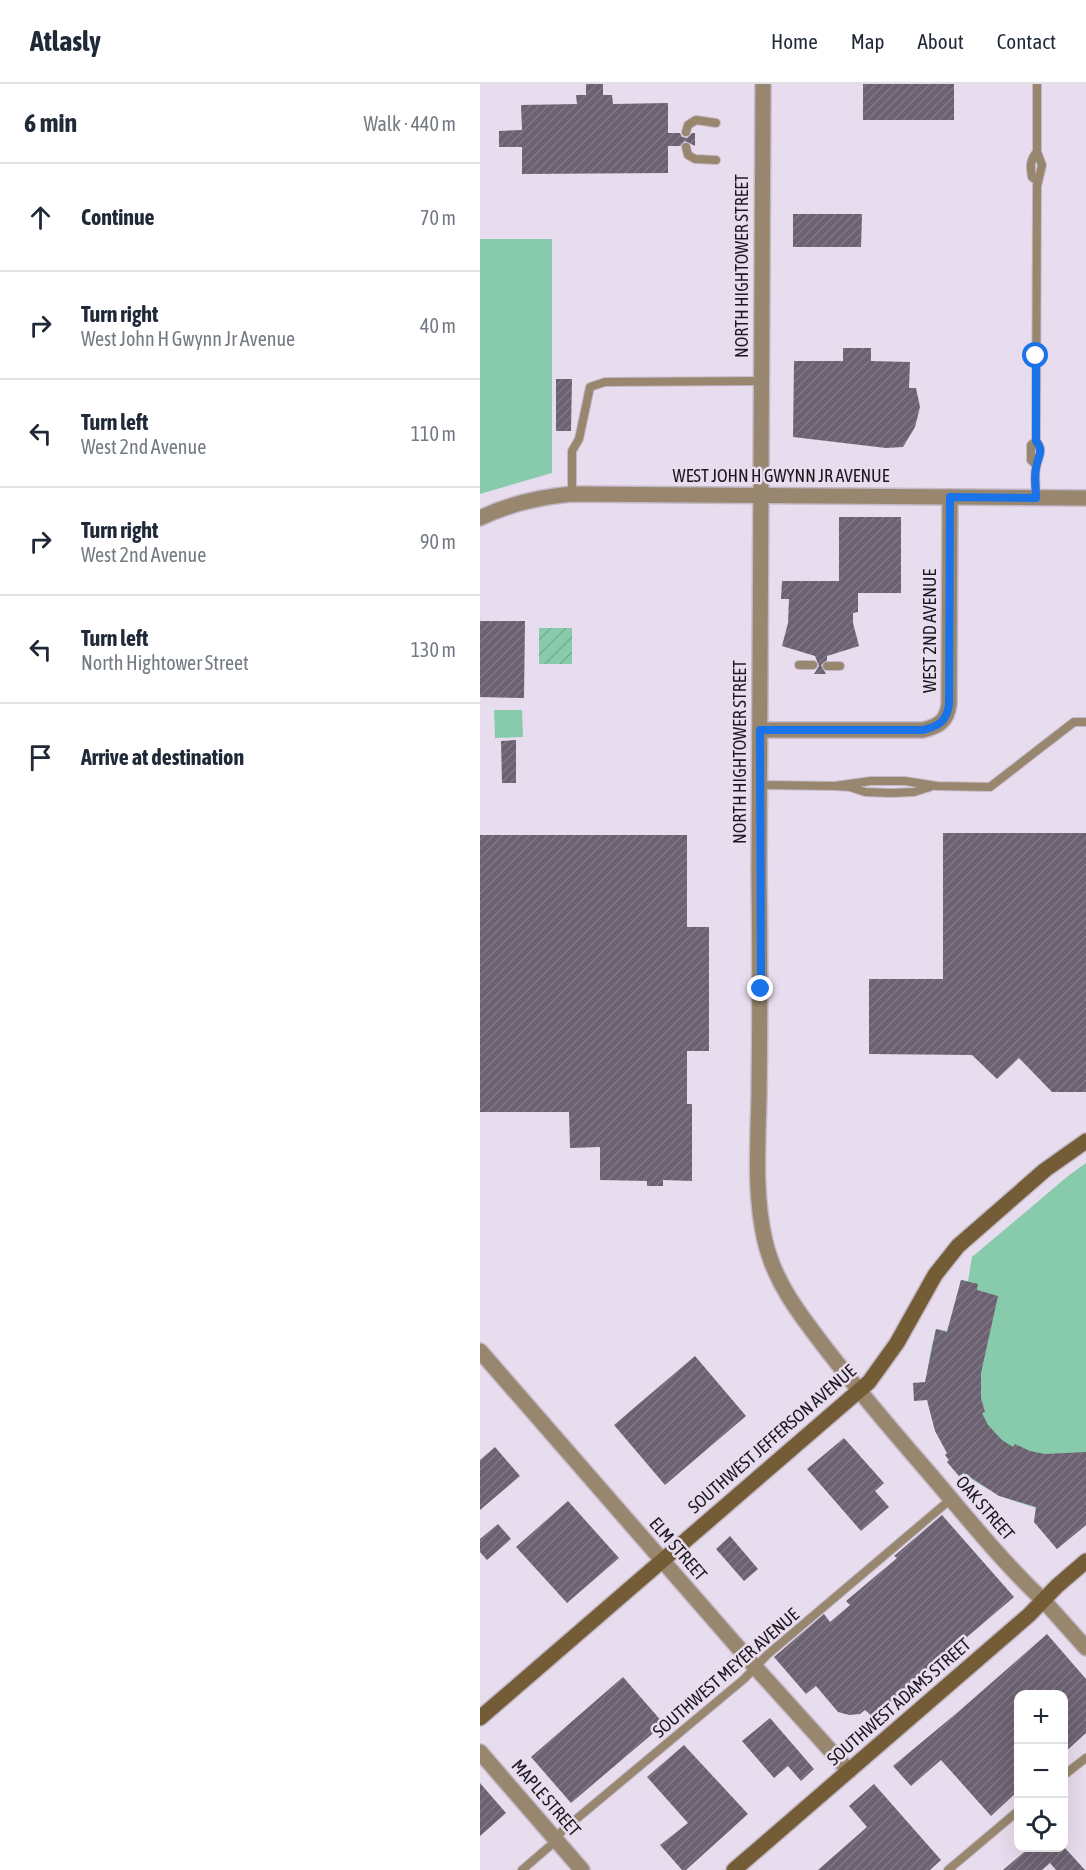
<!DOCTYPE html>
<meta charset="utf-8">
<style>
body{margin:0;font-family:"Asap Condensed",sans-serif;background:#f6f6f7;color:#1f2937}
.controls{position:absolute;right:18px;bottom:18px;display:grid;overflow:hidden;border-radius:12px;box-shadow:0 6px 24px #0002}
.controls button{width:54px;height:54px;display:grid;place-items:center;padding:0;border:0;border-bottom:2px solid #e0e1e3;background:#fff;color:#1f2937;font:30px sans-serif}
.stop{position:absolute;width:18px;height:18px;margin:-14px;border:4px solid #1a73e8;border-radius:50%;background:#fff}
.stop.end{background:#1a73e8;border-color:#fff;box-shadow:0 2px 6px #0008}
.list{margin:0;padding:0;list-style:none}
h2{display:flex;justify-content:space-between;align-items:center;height:78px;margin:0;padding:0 24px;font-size:26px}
h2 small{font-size:20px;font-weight:400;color:#747a83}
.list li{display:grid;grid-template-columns:39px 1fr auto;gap:18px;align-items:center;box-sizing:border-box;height:108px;padding:0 24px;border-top:2px solid #e0e1e3}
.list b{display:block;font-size:22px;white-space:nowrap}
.list p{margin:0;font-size:20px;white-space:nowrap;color:#747a83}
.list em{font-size:20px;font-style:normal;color:#747a83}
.icon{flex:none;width:33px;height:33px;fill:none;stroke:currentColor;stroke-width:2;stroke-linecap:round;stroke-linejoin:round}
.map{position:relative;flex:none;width:606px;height:1786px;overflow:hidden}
header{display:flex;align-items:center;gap:36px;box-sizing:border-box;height:84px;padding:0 30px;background:#fff;border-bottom:2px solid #e0e1e3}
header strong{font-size:28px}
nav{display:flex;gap:33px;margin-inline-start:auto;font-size:21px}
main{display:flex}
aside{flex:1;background:#fff}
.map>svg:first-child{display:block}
.green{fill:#88cbac}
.garden{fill:url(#garden-furrows)}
.building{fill:url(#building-hatch)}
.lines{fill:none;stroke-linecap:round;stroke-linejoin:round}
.service-casing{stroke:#c3b9c8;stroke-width:10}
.minor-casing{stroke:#c3b9c8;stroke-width:18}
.tertiary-casing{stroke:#c3b9c8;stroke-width:18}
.secondary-casing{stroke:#c3b9c8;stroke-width:18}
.service{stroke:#98876e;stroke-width:8}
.minor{stroke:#98876e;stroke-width:15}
.tertiary{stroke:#98876e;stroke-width:15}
.secondary{stroke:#745c36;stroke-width:15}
.route{stroke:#1a73e8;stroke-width:8}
.labels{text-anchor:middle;stroke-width:5;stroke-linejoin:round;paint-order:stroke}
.street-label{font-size:18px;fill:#1b171d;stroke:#e8ddee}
</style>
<header>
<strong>Atlasly</strong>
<nav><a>Home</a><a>Map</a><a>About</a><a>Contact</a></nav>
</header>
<main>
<aside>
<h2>6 min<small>Walk · 440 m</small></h2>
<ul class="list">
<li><svg class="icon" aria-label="ahead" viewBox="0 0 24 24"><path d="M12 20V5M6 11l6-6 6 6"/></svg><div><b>Continue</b></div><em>70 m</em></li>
<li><svg class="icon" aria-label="right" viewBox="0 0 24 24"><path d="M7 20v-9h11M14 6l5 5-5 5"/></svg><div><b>Turn right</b><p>West John H Gwynn Jr Avenue</p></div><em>40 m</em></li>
<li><svg class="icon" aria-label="left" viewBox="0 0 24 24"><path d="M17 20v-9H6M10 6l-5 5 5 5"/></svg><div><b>Turn left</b><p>West 2nd Avenue</p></div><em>110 m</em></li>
<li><svg class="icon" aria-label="right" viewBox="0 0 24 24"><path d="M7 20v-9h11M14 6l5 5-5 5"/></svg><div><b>Turn right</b><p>West 2nd Avenue</p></div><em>90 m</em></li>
<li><svg class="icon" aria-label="left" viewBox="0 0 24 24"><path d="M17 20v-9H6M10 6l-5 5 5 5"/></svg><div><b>Turn left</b><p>North Hightower Street</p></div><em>130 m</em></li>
<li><svg class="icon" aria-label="arrive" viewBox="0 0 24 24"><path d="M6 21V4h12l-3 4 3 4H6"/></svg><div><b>Arrive at destination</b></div></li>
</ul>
</aside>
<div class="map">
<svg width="606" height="1786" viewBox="0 0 606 1786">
<defs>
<pattern id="garden-furrows" width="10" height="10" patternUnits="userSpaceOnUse" patternTransform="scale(1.5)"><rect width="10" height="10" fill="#88cbac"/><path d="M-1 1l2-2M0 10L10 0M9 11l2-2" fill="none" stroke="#75ae94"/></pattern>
<pattern id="building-hatch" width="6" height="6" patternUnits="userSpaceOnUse" patternTransform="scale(1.5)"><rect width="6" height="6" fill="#6c6171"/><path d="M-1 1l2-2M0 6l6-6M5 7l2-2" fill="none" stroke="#807784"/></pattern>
</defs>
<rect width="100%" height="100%" fill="#e8ddee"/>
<g class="green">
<polygon points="0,155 72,155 72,389 0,410"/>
<polygon points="14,626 42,626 43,653 15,654"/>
<path d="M606,1079V1441L577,1465L554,1438L556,1424C528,1416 507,1406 484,1390L479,1392L467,1378L469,1376L465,1371L467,1369C442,1324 443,1294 456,1245L467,1247L481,1196L488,1197L492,1173L588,1092Z"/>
</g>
<rect class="garden" x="59" y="544" width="33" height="36"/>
<g class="building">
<polygon points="106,0 123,0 123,11 132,11 133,20 188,19 188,49 200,49 202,53 207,54 212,49 215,49 215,62 205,57 200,62 188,62 188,89 42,90 42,63 19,63 19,47 42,46 41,21 97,20 96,11 106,11"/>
<rect x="383" y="0" width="91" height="36"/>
<polygon points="313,130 382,130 381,163 313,163"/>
<polygon points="363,264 391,264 391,277 430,278 429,304 436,304 440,323 435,343 423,363 406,364 313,353 314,277 363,277"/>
<polygon points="76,295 92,295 91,347 76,347"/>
<polygon points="359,433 421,433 421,509 378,509 378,528 373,529 373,539 379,562 347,572 347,576 341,581 346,590 334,590 339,582 335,572 302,562 308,539 309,515 301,515 302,497 359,497"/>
<polygon points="0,537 45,537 44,614 0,613"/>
<polygon points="36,656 36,699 22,699 21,657"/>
<polygon points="463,749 606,749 606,1008 572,1008 539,974 517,995 492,971 389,970 389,895 463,895"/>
<polygon points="0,751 207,751 207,843 229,843 229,967 207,967 207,1020 212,1020 212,1097 183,1096 183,1102 167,1102 167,1097 120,1096 120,1063 90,1064 89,1028 0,1028"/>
<polygon points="481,1196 498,1200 497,1206 518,1212 501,1289 501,1314 505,1328 502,1329 508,1341 522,1356 533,1363 535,1360 550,1367 565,1370 606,1368 606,1441 577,1465 554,1438 556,1423 519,1412 484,1389 479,1392 467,1378 469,1376 465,1371 467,1369 455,1347 447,1316 434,1317 433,1299 445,1298 456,1245 467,1248"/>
<polygon points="215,1272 266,1332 185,1401 134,1341"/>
<polygon points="364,1354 404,1399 395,1407 409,1423 381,1447 327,1385"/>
<polygon points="15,1363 40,1392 0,1426 0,1376"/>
<polygon points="88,1417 139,1474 87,1519 36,1463"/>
<polygon points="462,1431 534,1513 446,1588 448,1594 444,1600 434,1598 393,1633 385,1626 380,1630 369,1631 358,1628 336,1602 326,1610 294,1573 344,1530 350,1538 370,1521 366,1517 417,1474 414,1472"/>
<polygon points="18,1440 31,1455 7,1476 0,1468 0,1455"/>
<polygon points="250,1452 278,1485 264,1497 236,1465"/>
<polygon points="567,1550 606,1595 606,1649 584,1669 584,1611 538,1611 538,1707 511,1732 461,1676 431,1702 413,1682 478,1628"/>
<polygon points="143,1593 184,1640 91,1719 51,1673"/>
<polygon points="290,1634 334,1685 321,1697 308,1682 294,1694 262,1657"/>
<polygon points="204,1661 268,1730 206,1786 202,1786 180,1761 208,1739 167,1693"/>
<polygon points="0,1699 26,1729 0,1752"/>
<polygon points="394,1700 461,1776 450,1786 338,1786 387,1743 369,1722"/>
<polygon points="549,1764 585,1764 605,1786 576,1786 570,1779 562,1786 523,1786"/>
</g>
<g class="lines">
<defs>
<g id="service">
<polyline points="206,48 208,41 216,36 236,39"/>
<polyline points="206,63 208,71 215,75 236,76"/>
<path d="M557,68C550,76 550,82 552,93L557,97"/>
<polyline points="556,381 551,376 551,361 556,357"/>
<polyline points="92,410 92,367 99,355 110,303 125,298 281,297"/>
<path d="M556,414C556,404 554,393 556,384C557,373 565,368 556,357L557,102L562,81L557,68V0"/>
<polyline points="319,581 333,581"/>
<polyline points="347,582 360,582"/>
<polyline points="279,701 355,702 370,703 385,708 411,709 434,708 450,703"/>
<polyline points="355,702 391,697 425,697 457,702 510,703 594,638 606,638"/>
<polyline points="584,1691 606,1674"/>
<polyline points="42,1786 71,1761 82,1747 264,1595 287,1571 471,1415"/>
<polyline points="468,1786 538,1727"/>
</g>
<g id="minor">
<path d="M280,646H443C459,642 467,637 469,620L470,413"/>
<polyline points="0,1267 276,1584 369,1687"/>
<polyline points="564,1517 606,1564"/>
<polyline points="0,1668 102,1786"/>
</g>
<g id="tertiary">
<path d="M283,0L279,789C280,864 280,938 279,1012C278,1060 274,1110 285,1157C295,1200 321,1232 347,1266C378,1306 410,1344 443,1382C482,1427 520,1476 564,1517"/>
<path d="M0,434C29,420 59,413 92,410L606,414"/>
</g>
<g id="secondary">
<polyline points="0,1634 389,1298 417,1259 455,1191 478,1162 565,1086 606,1057"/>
<polyline points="254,1786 549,1531 577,1502 606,1477"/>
</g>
</defs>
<use href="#service" class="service-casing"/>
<use href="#minor" class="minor-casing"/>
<use href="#tertiary" class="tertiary-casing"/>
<use href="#secondary" class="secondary-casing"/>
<use href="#service" class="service"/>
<use href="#minor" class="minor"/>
<use href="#tertiary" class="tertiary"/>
<use href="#secondary" class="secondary"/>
</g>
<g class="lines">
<path class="route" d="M281,905L280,646H443C459,642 467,637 469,620L470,413L556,414C556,404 554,393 556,384C557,373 565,368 556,357V272"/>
</g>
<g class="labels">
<g class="street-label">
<text transform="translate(262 182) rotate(-90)" y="6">NORTH HIGHTOWER STREET</text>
<text x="301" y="398">WEST JOHN H GWYNN JR AVENUE</text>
<text transform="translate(450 547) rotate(-90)" y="6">WEST 2ND AVENUE</text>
<text transform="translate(260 668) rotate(-90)" y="6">NORTH HIGHTOWER STREET</text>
<text transform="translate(292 1355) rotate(-41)" y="6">SOUTHWEST JEFFERSON AVENUE</text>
<text transform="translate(505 1424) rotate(49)" y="6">OAK STREET</text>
<text transform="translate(198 1465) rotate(49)" y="6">ELM STREET</text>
<text transform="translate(246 1589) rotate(-41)" y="6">SOUTHWEST MEYER AVENUE</text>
<text transform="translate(419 1618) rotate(-41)" y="6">SOUTHWEST ADAMS STREET</text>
<text transform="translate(66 1714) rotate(49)" y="6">MAPLE STREET</text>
</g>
</g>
</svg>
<div class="controls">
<button>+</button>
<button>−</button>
<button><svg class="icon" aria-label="locate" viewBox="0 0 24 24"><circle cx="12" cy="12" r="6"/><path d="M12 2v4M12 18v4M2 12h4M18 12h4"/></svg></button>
</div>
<div class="stop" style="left:556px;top:272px"></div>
<div class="stop end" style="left:281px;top:905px"></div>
</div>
</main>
